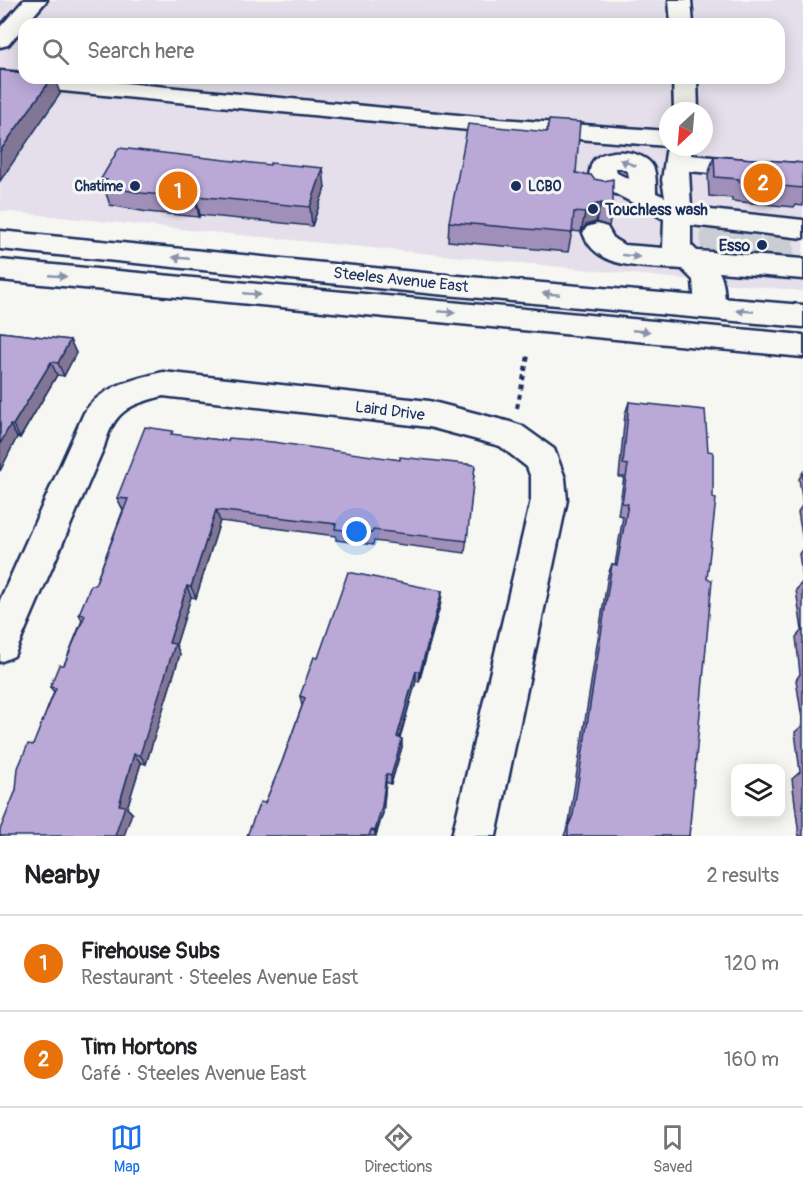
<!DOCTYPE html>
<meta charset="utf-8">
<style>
body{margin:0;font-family:Pangolin,sans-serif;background:#f2f2f2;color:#202124}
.controls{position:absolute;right:18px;bottom:18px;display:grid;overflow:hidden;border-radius:12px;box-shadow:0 3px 15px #0003}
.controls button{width:54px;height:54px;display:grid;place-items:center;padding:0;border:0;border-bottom:2px solid #e0e0e0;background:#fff;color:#202124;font:30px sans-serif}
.compass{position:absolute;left:659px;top:102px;width:54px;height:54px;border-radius:50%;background:#fff;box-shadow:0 3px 15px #0003;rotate:206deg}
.you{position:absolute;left:357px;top:532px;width:21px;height:21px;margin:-15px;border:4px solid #fff;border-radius:50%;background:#1a73e8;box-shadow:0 0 0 9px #1a73e833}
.badge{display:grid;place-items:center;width:39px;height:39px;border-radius:50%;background:#1a73e8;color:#fff;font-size:20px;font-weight:700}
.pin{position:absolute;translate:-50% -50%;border:3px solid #fff;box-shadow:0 2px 6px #0006}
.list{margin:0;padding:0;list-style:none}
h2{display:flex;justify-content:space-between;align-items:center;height:78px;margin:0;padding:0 24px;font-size:26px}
h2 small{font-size:20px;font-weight:400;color:#757577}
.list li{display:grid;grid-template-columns:39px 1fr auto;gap:18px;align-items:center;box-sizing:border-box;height:96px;padding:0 24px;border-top:2px solid #e0e0e0}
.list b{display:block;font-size:22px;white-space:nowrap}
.list p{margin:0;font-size:20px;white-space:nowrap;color:#757577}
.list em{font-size:20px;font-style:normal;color:#757577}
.icon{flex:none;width:33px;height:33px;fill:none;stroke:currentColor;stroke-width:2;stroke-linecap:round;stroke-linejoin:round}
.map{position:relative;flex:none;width:803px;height:836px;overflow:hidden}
.search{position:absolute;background:#fff;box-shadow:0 3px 15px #0003;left:18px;right:18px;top:18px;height:66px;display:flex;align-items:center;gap:15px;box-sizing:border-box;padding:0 21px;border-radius:18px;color:#757577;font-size:22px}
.sheet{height:270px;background:#fff}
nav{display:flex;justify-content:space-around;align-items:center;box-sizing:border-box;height:84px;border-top:2px solid #e0e0e0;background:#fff;font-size:16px;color:#757577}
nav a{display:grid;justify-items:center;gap:3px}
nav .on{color:#1a73e8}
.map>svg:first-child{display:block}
.built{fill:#e4dfea;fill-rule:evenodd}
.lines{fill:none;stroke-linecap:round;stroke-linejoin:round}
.minor-tunnel{stroke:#caced4;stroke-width:31;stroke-dasharray:31 16;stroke-linecap:butt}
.minor-casing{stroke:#1b2f5e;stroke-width:5}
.major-casing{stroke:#1b2f5e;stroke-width:5}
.path{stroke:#1b2f5e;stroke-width:4;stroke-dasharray:5 4.5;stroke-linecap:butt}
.minor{fill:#f6f6f2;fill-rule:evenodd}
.major{fill:#f6f6f2;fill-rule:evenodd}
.wall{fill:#a090b9;stroke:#1b2f5e;stroke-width:1.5}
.shaded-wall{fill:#827696;stroke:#1b2f5e;stroke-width:1.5}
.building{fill:#baa8d7;stroke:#1b2f5e;stroke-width:1.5}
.oneway{fill:#8892a8}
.poi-dot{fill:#1b2f5e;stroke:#f6f6f2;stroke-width:2}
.labels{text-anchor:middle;stroke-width:6;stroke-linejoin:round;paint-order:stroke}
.far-poi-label{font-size:14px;font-weight:bold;fill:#1b2f5e;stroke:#f6f6f2;text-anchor:end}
.poi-label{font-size:16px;font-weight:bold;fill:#1b2f5e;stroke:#f6f6f2;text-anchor:start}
.street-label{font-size:16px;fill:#1b2f5e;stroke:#f6f6f2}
</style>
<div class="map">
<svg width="803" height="836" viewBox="0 0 803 836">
<rect width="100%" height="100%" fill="#f6f6f2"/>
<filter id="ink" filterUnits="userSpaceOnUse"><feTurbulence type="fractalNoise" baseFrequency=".0167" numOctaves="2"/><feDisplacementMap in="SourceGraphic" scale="12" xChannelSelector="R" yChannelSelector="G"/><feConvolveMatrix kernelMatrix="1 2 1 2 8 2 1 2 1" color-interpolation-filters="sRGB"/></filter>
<g filter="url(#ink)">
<path class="built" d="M0,0H803V291L0,211ZM24,24H779V78H24ZM668,111H704V147H668Z"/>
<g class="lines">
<g class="minor-tunnel">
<polyline points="716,230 716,250"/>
<polyline points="744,233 746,253"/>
<polyline points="777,236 779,257"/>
</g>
<defs>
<g id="minor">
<polygon points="24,0 47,0 8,45 0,47 0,27"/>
<polygon points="669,0 691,0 693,24 671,24"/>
<path d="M0,71L24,73V78H73L500,119L668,131V147H692L691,155L803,166V182L689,171L691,208L803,220V238L691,225V245L697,251L803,259V279L719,272C725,283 727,304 721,315L710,318L699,315L695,307L693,280L682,269C648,266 597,272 583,233L587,227L597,224L607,227L614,239L624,245L663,248L664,219L612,192L609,196L600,198L591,196L587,190C589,182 589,164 595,159C608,147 647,150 654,169C656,176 656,186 656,193L665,197L662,180L667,146L500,133L0,85ZM616,168H621L628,172L629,179L617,173Z"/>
<polygon points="673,78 697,78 698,111 674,111"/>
<path d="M163,372L429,401L510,422L522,426L554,449L565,478L567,500L496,836H452L531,500V478L527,467L500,446L429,427L163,396C128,405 114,411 104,447L14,656L0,662V600L84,413C101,386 134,379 163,372Z"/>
</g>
<g id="major">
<polygon points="0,231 435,274 803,305 803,327 435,294 0,249"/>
<polygon points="0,260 803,335 803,357 0,280"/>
</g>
</defs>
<use href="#minor" class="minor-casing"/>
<use href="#major" class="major-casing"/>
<polyline class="path" points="517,408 528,356"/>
<use href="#minor" class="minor"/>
<use href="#major" class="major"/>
</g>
<g class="wall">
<polygon points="549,120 576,173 613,206 609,226 596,222 586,225 581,232 572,231 568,252 448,241 449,222 547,132"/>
<polygon points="714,156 803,163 803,206 795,205 794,207 732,201 732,198 709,196 708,175"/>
<polygon points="101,179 325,188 312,226 200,215 199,217 147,212 110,205"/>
<polygon points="0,332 70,340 76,353 64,376 57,375 20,438 17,437 0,471"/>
<polygon points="629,402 707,579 689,836 564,836 569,822 608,575 612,564 615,565 623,516 618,515 624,477 619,477 625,414"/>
<polygon points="174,435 400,460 475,465 465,553 374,541 373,545 336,540 336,536 220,521 196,598 191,597 176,645 180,654 146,764 141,763 127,808 132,813 16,790 54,692 50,687 64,665 82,620 79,614 95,585 123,510 117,498"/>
<polygon points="803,472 803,504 799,479"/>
<polygon points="803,504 803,541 798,512"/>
<polygon points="803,548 803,836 799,836 792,779 800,772 795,732 803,725 796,680 800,674 796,637 802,630 796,590 803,581 799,554"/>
<polygon points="442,591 441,602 419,682 416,681 400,738 402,747 391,784 386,782 383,813 376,836 247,836 265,803 282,762 302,706 300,696 318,658"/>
</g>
<g class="shaded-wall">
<polygon points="52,78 55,78 60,94 0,181 0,151"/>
<polygon points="323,168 325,188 312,226 310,207"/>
<polygon points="196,196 200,215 199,217 195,198"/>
<polygon points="601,203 596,222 586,225 581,232 585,213 590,206"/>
<polygon points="70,340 76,353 64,376 58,363"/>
<polygon points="51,362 57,375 20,438 13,425"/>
<polygon points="10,425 17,437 0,471 0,444"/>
<polygon points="216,510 220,521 196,598 191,587"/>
<polygon points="187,586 191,597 176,645 180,654 146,764 140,755 169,643"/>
<polygon points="442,591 441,602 419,682 420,672"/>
<polygon points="416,671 416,681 397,746 397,737"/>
<polygon points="402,739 402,747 391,784 391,776"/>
<polygon points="134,754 141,763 127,808 132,813 124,836 115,836 119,805"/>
<polygon points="386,774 386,782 383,813 375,836 375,831"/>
</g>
<g class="building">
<polygon points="0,70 24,73 24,78 52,78 0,151"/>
<polygon points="549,120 580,122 576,173 591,175 594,179 604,181 613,179 613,206 601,203 590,206 585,213 574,212 572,233 449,222 468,124 547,132"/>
<polygon points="119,148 270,165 270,163 323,168 310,207 196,196 195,198 141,193 103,186 107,180 101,179"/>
<polygon points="714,156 803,163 802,188 739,182 739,179 715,177"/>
<polygon points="0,332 70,340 58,363 51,362 13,425 10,425 0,444"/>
<polygon points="629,402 705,410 708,451 713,452 713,498 716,499 707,579 712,580 689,836 568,836 568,827 573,815 612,564 617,565 628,504 622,503 628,465 623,464"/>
<polygon points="145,427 173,431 171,434 228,441 229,438 273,442 400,460 400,457 475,465 467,541 373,530 372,533 335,529 336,524 216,510 191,587 187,586 169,643 175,644 140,755 134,754 119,805 125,806 115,836 0,836 0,830 16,790 18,768 28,744 33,745 56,688 50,687 59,665 64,665 85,615 79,614 91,585 95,585 128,499 117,498"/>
<polygon points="348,572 442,591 420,672 416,671 397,737 402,739 391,776 386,774 382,806 375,831 371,830 369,836 247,836 260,802 265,803 282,762 305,698 300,696 314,657 318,658"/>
</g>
<defs><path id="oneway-solid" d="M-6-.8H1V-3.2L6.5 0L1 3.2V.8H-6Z" transform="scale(1.5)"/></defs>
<g class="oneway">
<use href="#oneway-solid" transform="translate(628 163) rotate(-159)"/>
<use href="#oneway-solid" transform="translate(631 256) rotate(7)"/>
<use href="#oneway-solid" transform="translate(181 258) rotate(-175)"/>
<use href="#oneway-solid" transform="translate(58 276) rotate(5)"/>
<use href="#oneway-solid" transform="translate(252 294) rotate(5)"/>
<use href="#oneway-solid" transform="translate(551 294) rotate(-175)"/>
<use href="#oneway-solid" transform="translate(745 311) rotate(-175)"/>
<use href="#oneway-solid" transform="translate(447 312) rotate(5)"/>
<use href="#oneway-solid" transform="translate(641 331) rotate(5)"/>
</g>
</g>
<g class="poi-dot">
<circle cx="135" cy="186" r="6"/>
<circle cx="516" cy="186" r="6"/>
<circle cx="593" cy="209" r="6"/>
<circle cx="762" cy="245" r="6"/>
</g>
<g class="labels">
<g class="far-poi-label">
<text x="123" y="191">Chatime</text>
<text x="528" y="191" text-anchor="start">LCBO</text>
</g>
<g class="poi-label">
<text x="605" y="215">Touchless wash</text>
<text x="750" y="251" text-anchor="end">Esso</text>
</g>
<g class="street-label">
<text transform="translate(401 279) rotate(6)" y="6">Steeles Avenue East</text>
<text transform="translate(390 410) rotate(7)" y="6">Laird Drive</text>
</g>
</g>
</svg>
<div class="controls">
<button><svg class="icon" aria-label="layers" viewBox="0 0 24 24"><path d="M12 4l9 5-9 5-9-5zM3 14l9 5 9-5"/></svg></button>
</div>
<svg class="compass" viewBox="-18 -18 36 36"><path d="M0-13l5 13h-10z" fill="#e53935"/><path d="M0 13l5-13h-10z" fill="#757577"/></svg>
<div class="you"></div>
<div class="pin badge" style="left:178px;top:191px;background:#e8710a">1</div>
<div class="pin badge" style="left:763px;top:183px;background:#e8710a">2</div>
<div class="search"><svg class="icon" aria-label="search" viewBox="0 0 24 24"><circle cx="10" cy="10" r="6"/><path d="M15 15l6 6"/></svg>Search here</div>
</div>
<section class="sheet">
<h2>Nearby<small>2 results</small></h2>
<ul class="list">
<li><span class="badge" style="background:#e8710a">1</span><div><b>Firehouse Subs</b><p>Restaurant · Steeles Avenue East</p></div><em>120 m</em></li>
<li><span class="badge" style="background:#e8710a">2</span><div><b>Tim Hortons</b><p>Café · Steeles Avenue East</p></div><em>160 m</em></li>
</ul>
</section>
<nav>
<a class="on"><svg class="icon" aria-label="map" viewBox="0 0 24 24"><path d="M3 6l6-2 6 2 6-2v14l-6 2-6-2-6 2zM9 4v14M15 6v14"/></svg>Map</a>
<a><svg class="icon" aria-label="directions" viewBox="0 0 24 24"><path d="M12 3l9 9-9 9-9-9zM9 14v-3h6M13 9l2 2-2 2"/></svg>Directions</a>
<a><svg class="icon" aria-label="saved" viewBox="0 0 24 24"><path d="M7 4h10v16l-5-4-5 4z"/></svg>Saved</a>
</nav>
